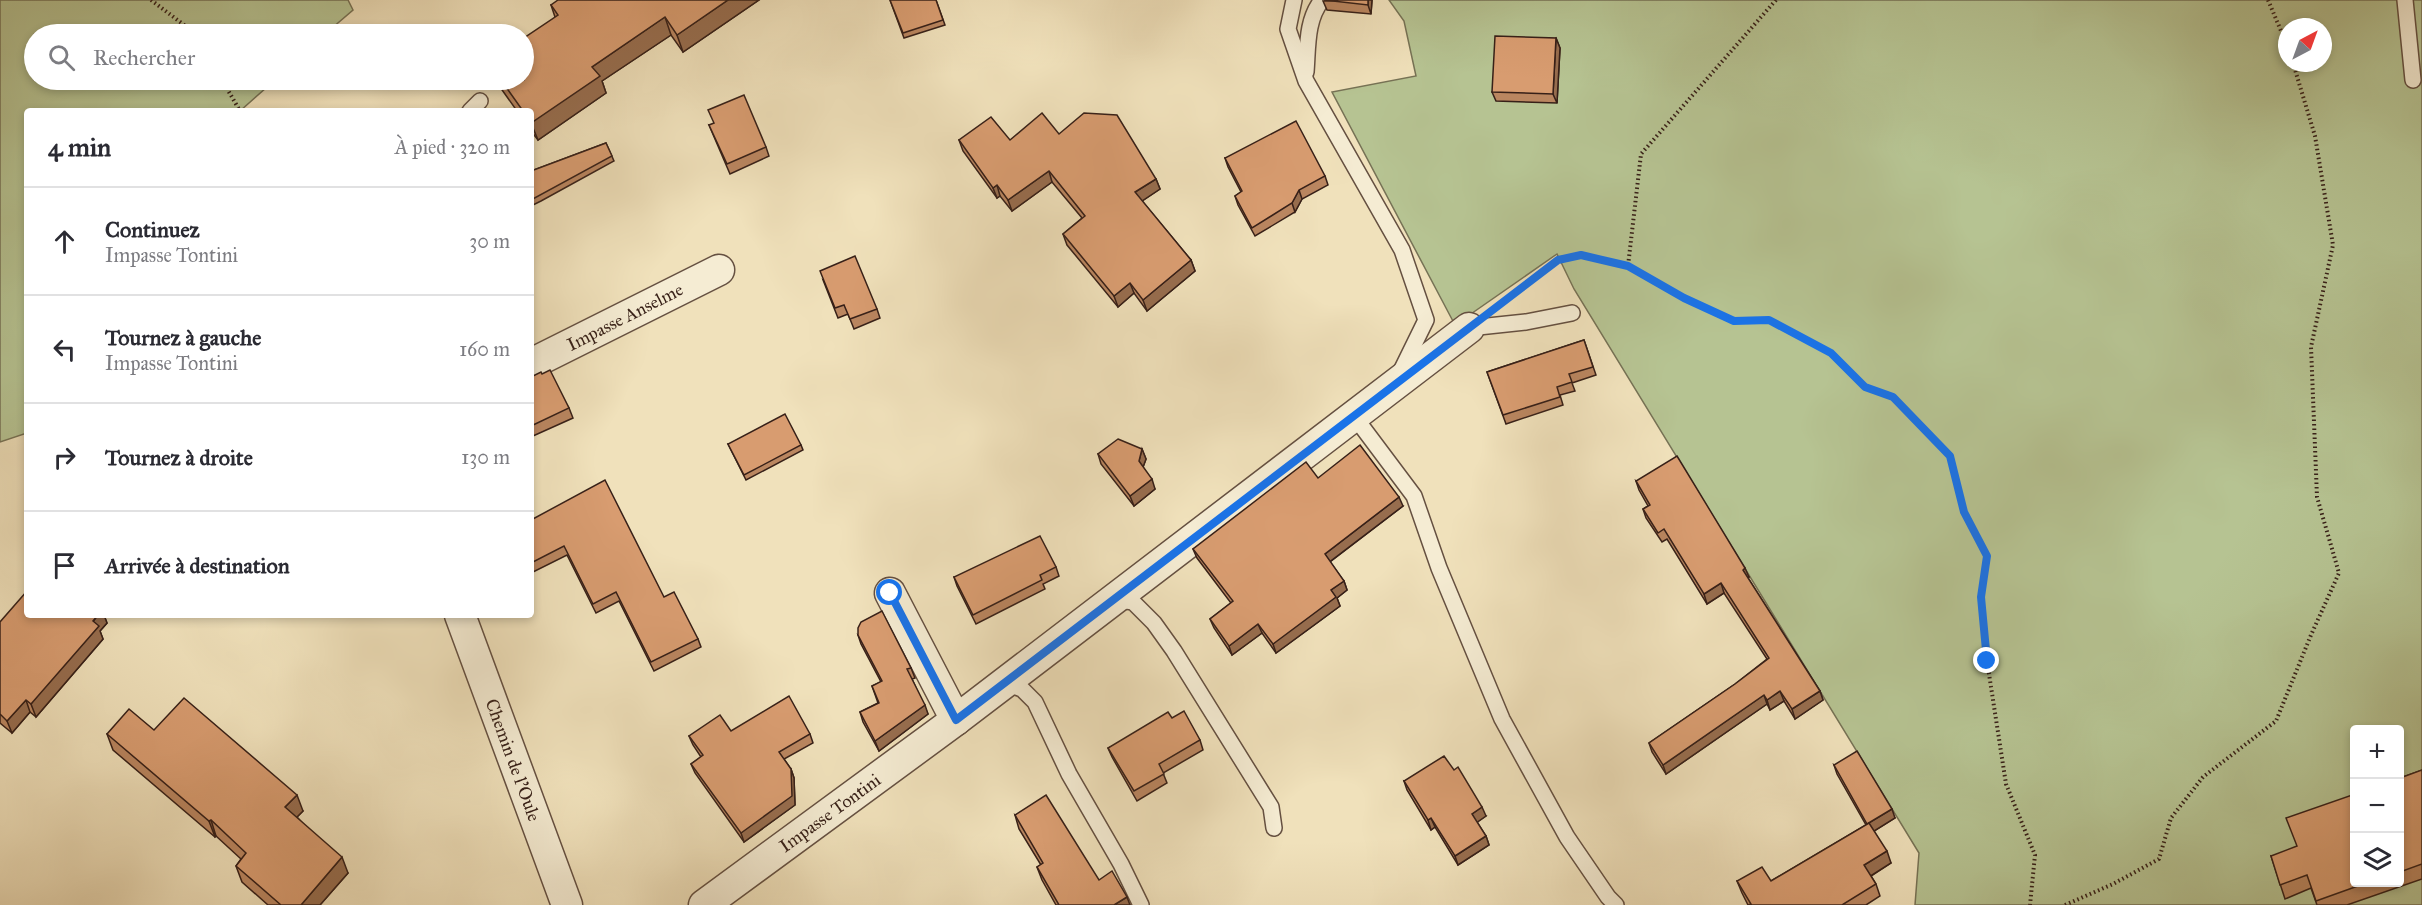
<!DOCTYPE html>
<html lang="fr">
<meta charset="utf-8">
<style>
body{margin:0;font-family:"IM FELL Great Primer",serif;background:#f2f2f3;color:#2b2b33}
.controls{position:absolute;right:18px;bottom:18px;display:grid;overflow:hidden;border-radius:6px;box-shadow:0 3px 9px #0003}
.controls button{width:54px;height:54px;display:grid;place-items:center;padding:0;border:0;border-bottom:2px solid #e1e1e2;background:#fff;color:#2b2b33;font:30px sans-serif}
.compass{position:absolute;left:2278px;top:18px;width:54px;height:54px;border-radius:50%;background:#fff;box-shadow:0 3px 9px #0003;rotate:41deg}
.stop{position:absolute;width:18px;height:18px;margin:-14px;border:4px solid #1a73e8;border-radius:50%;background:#fff}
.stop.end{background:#1a73e8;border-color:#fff;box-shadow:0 2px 6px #0008}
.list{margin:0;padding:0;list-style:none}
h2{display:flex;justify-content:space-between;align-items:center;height:78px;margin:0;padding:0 24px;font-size:26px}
h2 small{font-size:20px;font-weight:400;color:#7c7c81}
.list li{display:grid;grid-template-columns:39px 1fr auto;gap:18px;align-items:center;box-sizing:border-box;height:108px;padding:0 24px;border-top:2px solid #e1e1e2}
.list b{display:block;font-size:22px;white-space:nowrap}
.list p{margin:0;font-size:20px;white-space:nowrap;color:#7c7c81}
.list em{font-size:20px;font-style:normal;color:#7c7c81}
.icon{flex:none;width:33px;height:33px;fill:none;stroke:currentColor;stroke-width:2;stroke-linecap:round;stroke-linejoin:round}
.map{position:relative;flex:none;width:2422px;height:905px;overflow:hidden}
.search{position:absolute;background:#fff;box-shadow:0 3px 9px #0003;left:24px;top:24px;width:510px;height:66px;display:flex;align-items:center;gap:15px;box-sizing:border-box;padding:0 21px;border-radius:33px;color:#7c7c81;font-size:22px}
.panel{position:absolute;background:#fff;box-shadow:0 3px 9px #0003;left:24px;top:108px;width:510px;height:510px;border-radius:6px}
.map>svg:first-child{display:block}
.green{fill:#b6c392;stroke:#767255;stroke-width:1.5;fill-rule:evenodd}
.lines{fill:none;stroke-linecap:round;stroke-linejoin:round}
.lane-casing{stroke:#655041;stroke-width:18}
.street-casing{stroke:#655041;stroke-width:33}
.path{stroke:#372018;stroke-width:4;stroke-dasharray:1.5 3;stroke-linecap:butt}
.lane{stroke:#f5ecd3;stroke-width:15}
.street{stroke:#f5ecd3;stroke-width:30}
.wall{fill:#ba8660;stroke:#372018;stroke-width:1.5}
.shaded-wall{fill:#976d4e;stroke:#372018;stroke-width:1.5}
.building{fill:#d89c70;stroke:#372018;stroke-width:1.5}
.route{stroke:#1a73e8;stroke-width:8}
.labels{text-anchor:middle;stroke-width:6;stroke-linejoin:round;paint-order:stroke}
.street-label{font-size:18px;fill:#372018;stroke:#f5ecd3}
</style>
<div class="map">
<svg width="2422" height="905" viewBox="0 0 2422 905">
<rect width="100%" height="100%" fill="#f0e1bb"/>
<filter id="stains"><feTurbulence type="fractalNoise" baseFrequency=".00333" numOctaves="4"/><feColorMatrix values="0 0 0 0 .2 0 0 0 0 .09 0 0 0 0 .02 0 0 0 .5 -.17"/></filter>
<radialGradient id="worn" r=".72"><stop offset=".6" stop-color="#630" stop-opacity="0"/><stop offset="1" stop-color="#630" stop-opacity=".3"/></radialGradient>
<g class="green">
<polygon points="0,0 348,0 353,10 325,34 34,34 34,80 275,80 240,111 27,111 27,433 0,442"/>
<path d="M1389,0H2422V905H1915L1919,853L1574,289L1557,254L1455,325L1332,92L1416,76L1404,21ZM2287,27H2323V63H2287ZM2354,730H2400V882H2354Z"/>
</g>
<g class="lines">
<defs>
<g id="lane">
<polyline points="1294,0 1288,29 1306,81 1402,250 1426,320 1401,371"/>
<polyline points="2405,0 2413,80"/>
<path d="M1306,72C1308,47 1306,20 1322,0"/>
<polyline points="470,111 480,101"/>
<polyline points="1469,328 1526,322 1572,313"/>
<polyline points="1354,416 1414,496 1439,568 1502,719 1567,837 1608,897 1616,905"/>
<polyline points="1114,599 1133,602 1154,623 1174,651 1271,807 1274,828"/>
<polyline points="1004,683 1022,689 1035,702 1069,774 1121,864 1141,905"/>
</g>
<g id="street">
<polyline points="531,364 719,270"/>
<polyline points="890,593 956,720"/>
<polyline points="460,615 567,905"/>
<polyline points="704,905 956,720 1469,328"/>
</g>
</defs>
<use href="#lane" class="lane-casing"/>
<use href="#street" class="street-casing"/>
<g class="path">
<polyline points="151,0 196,34"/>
<polyline points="1776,0 1641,154 1628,266 1684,298 1734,321 1769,320 1831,353 1865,387 1893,397 1950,456 1964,512 1987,556 1981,597 1987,661 2006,784 2035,855 2030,905"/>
<polyline points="2268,0 2287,45"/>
<polyline points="222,80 240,111"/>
<polyline points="1508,298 1558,260 1581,255 1628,266"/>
<polyline points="2065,905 2113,884 2159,859 2171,818 2203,777 2276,721 2311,635 2339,573 2317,497 2311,347 2333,245 2315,136 2293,63"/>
</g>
<use href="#lane" class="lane"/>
<use href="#street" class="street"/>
</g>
<g class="wall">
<polygon points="759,0 683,52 671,35 602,81 606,93 538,140 531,131 531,111 517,111 495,80 524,80 555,17 551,5"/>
<polygon points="890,0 936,0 945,25 904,38"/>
<polygon points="1372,0 1371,14 1327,10 1323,1"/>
<polygon points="1556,38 1560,48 1557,103 1496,101 1492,92"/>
<polygon points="709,125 766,147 769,156 730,174"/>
<polygon points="1059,134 1156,179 1160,189 1142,201 1191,260 1195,271 1147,311 1134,293 1118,307 1067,245 1063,234 1082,218 1052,182 1012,211 1000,196 997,198 963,151 959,140 1010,140"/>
<polygon points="606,143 614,161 541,201 531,206 531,171"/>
<polygon points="1225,158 1325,176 1328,185 1302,199 1295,212 1255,236 1238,205 1235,196 1241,192 1228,167"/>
<polygon points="823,280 877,309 880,318 854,329 848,314 838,318"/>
<polygon points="1584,340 1596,375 1572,383 1575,391 1560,395 1563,405 1506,424 1487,372"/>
<polygon points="542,374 569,408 573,418 533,436 531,432 531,377"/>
<polygon points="728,444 801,445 803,450 746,480"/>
<polygon points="1142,449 1146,459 1143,467 1155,489 1134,506 1101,464 1098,454"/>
<polygon points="1318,478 1403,506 1330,562 1344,581 1347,590 1337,598 1340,606 1276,653 1262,633 1232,655 1214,628 1210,619 1231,603 1197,558 1193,549"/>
<polygon points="1636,481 1749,577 1748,578 1820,691 1823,700 1795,719 1784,701 1770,710 1767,704 1666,774 1652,752 1649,743 1735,684 1767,659 1724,593 1707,604 1667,539 1662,542 1646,518 1643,509 1648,506 1639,490"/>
<polygon points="531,520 664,597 698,639 701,647 654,671 619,601 596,613 567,555 531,573"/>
<polygon points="1056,567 1059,576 1043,584 1045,589 976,624 957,586 954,577"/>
<polygon points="27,615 104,615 107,623 100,631 103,639 36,717 30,712 12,733 0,723 0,622"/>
<polygon points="858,635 911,668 915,678 912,679 928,714 879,751 863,722 860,712 878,703 872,686 881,682 861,644"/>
<polygon points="1172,718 1200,740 1203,750 1163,773 1167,783 1137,801 1112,757 1108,748"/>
<polygon points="154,730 303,811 297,817 348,873 320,905 268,905 242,882 236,866 241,859 216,836 215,837 113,750 107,734"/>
<polygon points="731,731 810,734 813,743 784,759 791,769 794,778 795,805 744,842 695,773 691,764 701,757 693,745 689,736"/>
<polygon points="1834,765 1895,818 1874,831 1891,863 1871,876 1876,884 1880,896 1866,905 1748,905 1742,893 1737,881 1771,881 1866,825 1837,774"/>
<polygon points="2422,770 2422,879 2347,905 2317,905 2311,888 2285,899 2271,856 2355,882 2400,882 2400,778"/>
<polygon points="1404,781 1486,816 1477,822 1486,836 1489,845 1458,865 1435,827 1431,830 1407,790"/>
<polygon points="1015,815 1099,880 1130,905 1056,905 1042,880 1037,867 1041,865 1019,829"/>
</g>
<g class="shaded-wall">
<polygon points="728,0 759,0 683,52 677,35"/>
<polygon points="1368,0 1372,0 1371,14 1368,5"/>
<polygon points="665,17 671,35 602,81 606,93 538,140 531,123 592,67"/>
<polygon points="1556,38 1560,48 1557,103 1553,94"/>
<polygon points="1049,171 1052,182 1012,211 1008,200"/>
<polygon points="1156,179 1160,189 1139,203 1135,192"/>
<polygon points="997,185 1000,196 997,198 993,188"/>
<polygon points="1299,190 1302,199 1295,212 1292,203"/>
<polygon points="1191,260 1195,271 1147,311 1143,300"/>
<polygon points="1130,283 1134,293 1118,307 1114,296"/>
<polygon points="1142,449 1146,459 1142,470 1139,461"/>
<polygon points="1152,479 1155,489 1134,506 1130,496"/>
<polygon points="1399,497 1403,506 1328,563 1325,554"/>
<polygon points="1745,568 1749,577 1746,580 1743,570"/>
<polygon points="1344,581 1347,590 1337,598 1340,606 1276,653 1273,644 1331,590"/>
<polygon points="1721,583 1724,593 1707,604 1704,594"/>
<polygon points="98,615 104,615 107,623 100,631 103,639 36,717 31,704"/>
<polygon points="1258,624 1262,633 1232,655 1229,646"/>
<polygon points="1780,691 1784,701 1770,710 1767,700"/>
<polygon points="1820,691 1823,700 1795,719 1792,709"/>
<polygon points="1764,695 1767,704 1666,774 1663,765"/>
<polygon points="26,700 30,712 12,733 7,721"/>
<polygon points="925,705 928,714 879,751 875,741"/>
<polygon points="791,769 794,778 795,805 744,842 741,833"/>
<polygon points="297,795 303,811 291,823 285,807"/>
<polygon points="1482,807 1486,816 1476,823 1472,814"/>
<polygon points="1892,809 1895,818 1871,833 1867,824"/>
<polygon points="1431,818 1435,827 1431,830 1428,820"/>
<polygon points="211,820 216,836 215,837 209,821"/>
<polygon points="1486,836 1489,845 1458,865 1455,856"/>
<polygon points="1887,851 1891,863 1869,877 1864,865"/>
<polygon points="342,857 348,873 320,905 301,905"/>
<polygon points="1127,897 1130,905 1114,905"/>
</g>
<g class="building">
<polygon points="558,0 728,0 677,35 665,17 592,67 600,76 531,123 531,111 523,111 501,80 524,80 524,38 558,15 551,5"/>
<polygon points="890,0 936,0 943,20 903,33"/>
<polygon points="1324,0 1368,0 1368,5"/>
<polygon points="1495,36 1556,38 1553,94 1492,92"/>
<polygon points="744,95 766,147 727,164 709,125 714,123 708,110"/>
<polygon points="1042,113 1059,134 1084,113 1117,115 1156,179 1135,192 1191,260 1143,300 1130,283 1114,296 1063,234 1085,216 1049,171 1008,200 997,185 993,188 959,140 991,117 1010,140"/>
<polygon points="1296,121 1325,176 1299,190 1292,203 1252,228 1235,196 1242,191 1225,158"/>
<polygon points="606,143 612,156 531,200 531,171"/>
<polygon points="855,256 877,309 850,319 844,305 835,308 820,271"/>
<polygon points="1584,340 1593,367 1569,374 1572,382 1557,387 1560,397 1503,415 1487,372"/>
<polygon points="550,370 569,408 531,426 531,377 541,372 542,374"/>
<polygon points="785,414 801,445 744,475 728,444"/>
<polygon points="1118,439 1142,449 1139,461 1152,479 1130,496 1098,454"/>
<polygon points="1360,445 1399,497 1325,554 1344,581 1331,590 1336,597 1273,644 1258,624 1229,646 1210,619 1233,601 1193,549 1306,462 1318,478"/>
<polygon points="1677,456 1745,568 1743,570 1820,691 1792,709 1780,691 1767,700 1764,695 1663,765 1649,743 1735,684 1769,658 1721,583 1704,594 1664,529 1658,533 1643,509 1650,505 1636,481"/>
<polygon points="605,480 664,597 674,592 698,639 651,662 616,592 593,604 564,546 531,563 531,520"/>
<polygon points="1040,536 1056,567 1040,575 1042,580 973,615 954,577"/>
<polygon points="27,591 27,615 98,615 93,621 99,626 31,704 26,700 7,721 0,714 0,622"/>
<polygon points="882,611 911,668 907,669 925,705 875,741 860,712 879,703 872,686 882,681 858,635 858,628 861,622"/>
<polygon points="789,696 810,734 779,752 791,769 792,796 741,833 691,764 703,755 689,736 720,715 731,731"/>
<polygon points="184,698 297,795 285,807 342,857 301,905 281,905 236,866 246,853 211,820 209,821 107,734 129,709 154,730"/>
<polygon points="1184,711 1200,740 1159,764 1164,774 1134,791 1108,748 1168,712 1172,718"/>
<polygon points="1857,751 1892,809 1867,824 1834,765"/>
<polygon points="1444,756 1454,770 1458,767 1482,807 1472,814 1486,836 1455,856 1431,818 1428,820 1404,781"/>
<polygon points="2422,770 2422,864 2400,872 2400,778"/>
<polygon points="2355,794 2355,882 2369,882 2316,901 2307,875 2280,885 2271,856 2297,846 2286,818"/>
<polygon points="1046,795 1099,880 1112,871 1127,897 1114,905 1059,905 1037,867 1043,863 1015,815"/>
<polygon points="1869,823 1887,851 1864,865 1876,884 1842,905 1748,905 1751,904 1737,881 1762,867 1771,881"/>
</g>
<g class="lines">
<polyline class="route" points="890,593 956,720 1558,260 1581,255 1628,266 1684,298 1734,321 1769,320 1831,353 1865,387 1893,397 1950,456 1964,512 1987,556 1981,597 1987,661"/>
</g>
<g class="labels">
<g class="street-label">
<text transform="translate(625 317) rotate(-27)" y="6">Impasse Anselme</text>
<text transform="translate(513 760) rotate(70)" y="6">Chemin de l'Oule</text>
<text transform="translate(830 813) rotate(-36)" y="6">Impasse Tontini</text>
</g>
</g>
<rect width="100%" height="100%" filter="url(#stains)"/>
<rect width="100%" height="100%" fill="url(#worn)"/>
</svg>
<div class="controls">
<button>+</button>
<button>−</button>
<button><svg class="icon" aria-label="layers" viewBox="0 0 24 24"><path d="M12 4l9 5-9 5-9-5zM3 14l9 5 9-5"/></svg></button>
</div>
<svg class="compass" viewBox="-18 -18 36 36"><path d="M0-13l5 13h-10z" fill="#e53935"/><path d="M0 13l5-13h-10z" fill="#7c7c81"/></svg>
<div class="stop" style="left:890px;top:593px"></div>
<div class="stop end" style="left:1987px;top:661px"></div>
<div class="search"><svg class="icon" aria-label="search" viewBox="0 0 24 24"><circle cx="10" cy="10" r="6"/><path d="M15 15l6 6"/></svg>Rechercher</div>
<section class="panel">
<h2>4 min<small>À pied · 320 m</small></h2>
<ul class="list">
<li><svg class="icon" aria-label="ahead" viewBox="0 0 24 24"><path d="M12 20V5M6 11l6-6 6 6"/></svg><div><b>Continuez</b><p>Impasse Tontini</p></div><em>30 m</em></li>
<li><svg class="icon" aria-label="left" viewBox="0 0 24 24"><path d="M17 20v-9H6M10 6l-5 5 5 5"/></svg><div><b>Tournez à gauche</b><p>Impasse Tontini</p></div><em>160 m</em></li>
<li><svg class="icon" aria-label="right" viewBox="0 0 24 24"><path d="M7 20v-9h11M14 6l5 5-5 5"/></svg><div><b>Tournez à droite</b></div><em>130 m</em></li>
<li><svg class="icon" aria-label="arrive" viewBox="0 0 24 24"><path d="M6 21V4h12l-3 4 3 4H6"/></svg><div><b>Arrivée à destination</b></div></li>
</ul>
</section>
</div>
